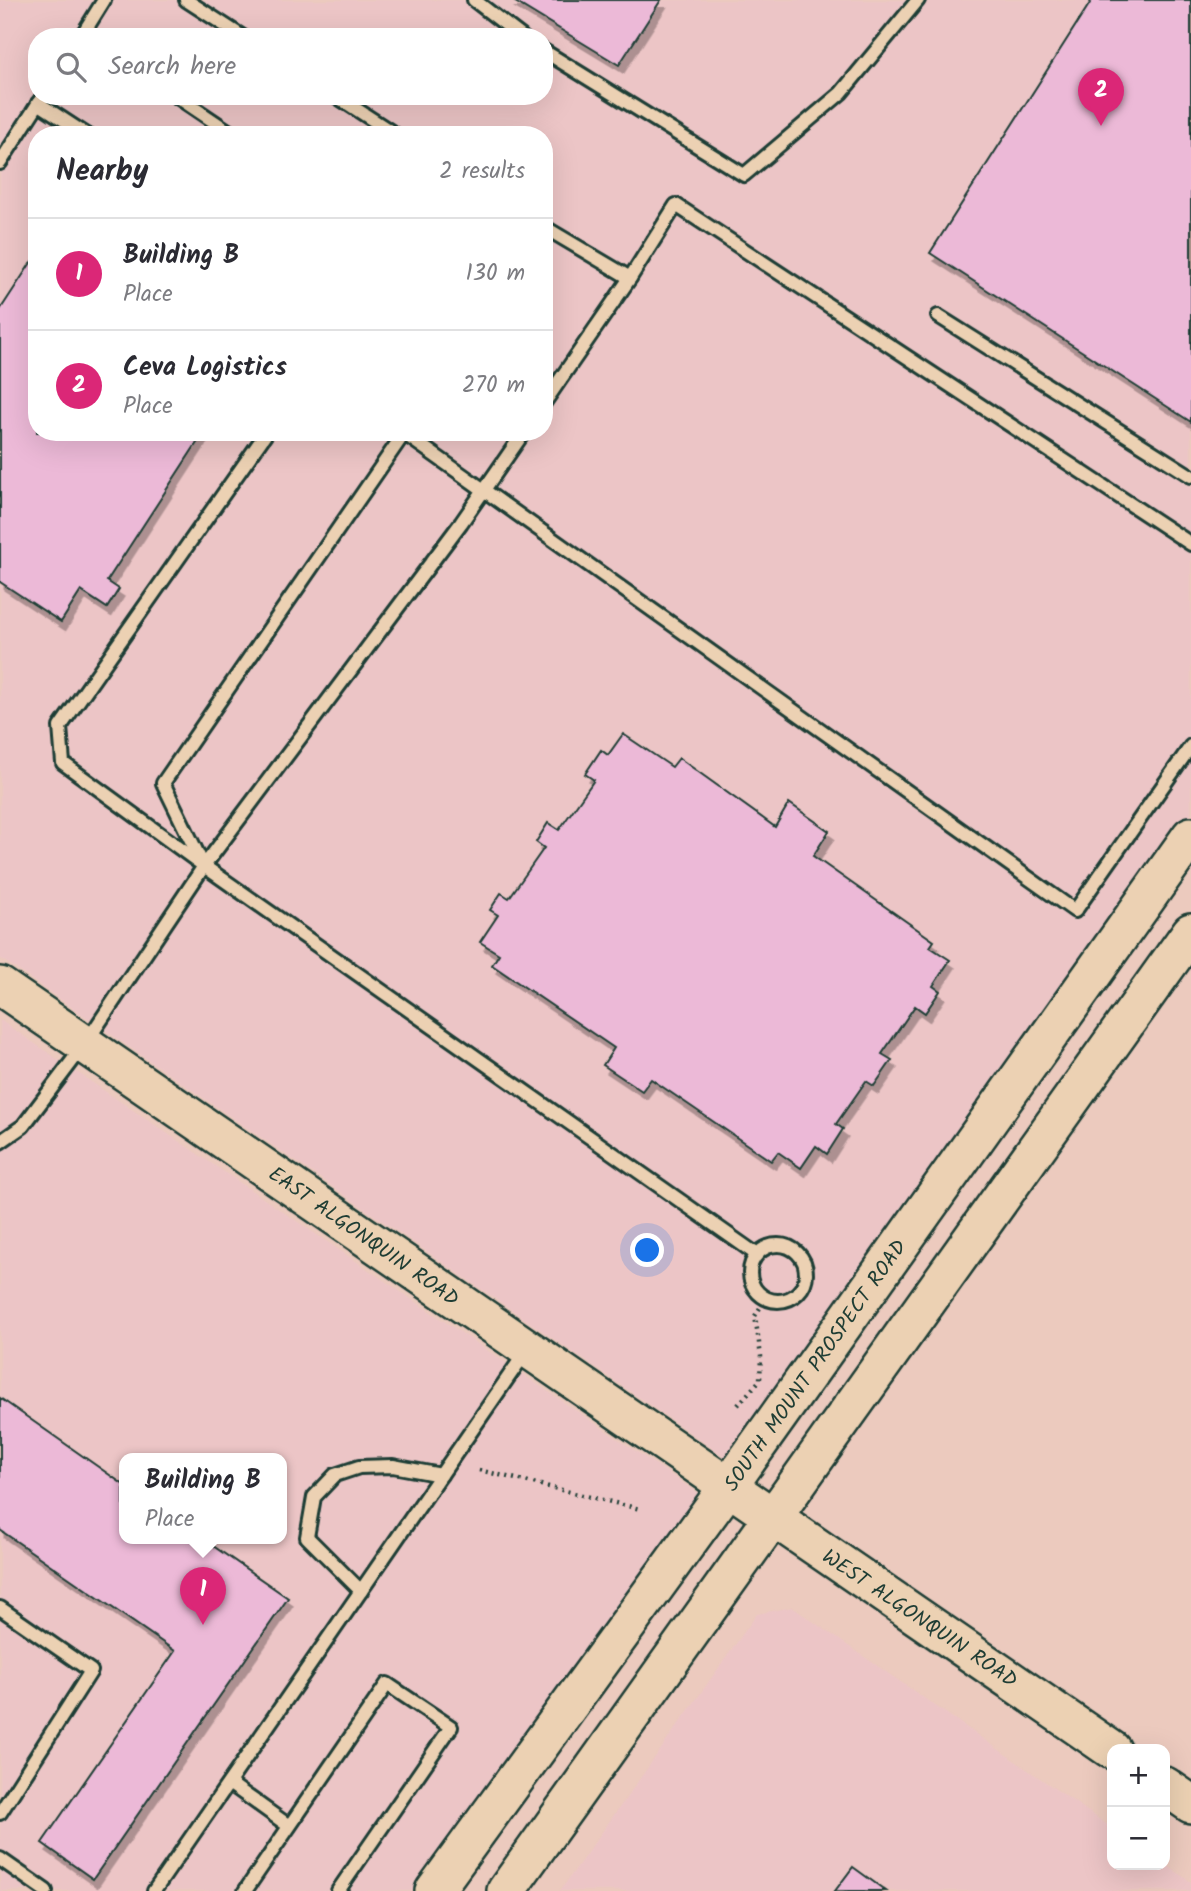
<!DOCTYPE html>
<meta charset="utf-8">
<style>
body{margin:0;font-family:Kalam,sans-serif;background:#f2f2f3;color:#2b2b33}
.controls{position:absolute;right:21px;bottom:21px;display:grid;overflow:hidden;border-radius:14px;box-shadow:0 7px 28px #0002}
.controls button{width:63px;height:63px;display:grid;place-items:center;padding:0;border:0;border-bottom:2px solid #e1e1e2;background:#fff;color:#2b2b33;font:35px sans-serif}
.you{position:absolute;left:648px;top:1251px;width:24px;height:24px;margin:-18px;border:5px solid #fff;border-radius:50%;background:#1a73e8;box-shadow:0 0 0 10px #1a73e833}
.badge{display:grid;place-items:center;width:46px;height:46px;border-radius:50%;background:#db2777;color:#fff;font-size:23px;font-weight:700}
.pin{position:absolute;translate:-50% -58px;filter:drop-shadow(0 2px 4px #0008)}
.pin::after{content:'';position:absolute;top:37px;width:24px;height:21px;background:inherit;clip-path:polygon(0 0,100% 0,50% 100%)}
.popup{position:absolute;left:119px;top:1453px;width:168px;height:91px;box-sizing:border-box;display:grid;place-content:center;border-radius:14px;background:#fff;filter:drop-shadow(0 2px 5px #0005);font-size:23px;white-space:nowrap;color:#7c7c81}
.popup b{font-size:26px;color:#2b2b33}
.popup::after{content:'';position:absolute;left:50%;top:100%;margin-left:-14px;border:14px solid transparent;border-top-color:#fff}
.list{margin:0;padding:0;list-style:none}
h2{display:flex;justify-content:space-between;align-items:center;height:91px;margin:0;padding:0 28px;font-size:30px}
h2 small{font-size:23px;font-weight:400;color:#7c7c81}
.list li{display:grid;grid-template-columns:46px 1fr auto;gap:21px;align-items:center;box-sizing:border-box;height:112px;padding:0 28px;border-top:2px solid #e1e1e2}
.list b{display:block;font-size:26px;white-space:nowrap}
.list p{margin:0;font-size:23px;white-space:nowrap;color:#7c7c81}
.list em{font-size:23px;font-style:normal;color:#7c7c81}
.icon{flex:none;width:38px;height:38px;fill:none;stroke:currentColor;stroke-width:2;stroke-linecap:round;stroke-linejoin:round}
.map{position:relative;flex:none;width:1191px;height:1891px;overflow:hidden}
.search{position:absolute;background:#fff;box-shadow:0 7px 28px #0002;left:28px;top:28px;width:525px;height:77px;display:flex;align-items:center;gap:18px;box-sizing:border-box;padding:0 24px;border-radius:28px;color:#7c7c81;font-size:26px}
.panel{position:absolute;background:#fff;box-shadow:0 7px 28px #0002;left:28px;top:126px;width:525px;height:315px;border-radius:28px}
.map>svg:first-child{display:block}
.built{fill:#ecc5c6;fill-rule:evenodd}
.building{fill:#ecb9d7;stroke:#1f3d34;stroke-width:2;filter:url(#shadow)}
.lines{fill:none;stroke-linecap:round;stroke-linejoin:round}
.service-casing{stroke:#1f3d34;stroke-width:18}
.secondary-casing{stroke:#1f3d34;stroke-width:42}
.path{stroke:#1f3d34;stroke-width:4.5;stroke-dasharray:2 5;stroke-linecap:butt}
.service{stroke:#ecd1b3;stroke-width:12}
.secondary{stroke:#ecd1b3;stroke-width:37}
.labels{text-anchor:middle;stroke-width:5;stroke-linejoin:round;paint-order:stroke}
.street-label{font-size:21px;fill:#1f3d34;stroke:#ecd1b3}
</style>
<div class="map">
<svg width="1191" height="1891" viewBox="0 0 1191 1891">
<defs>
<filter id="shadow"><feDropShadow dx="4.5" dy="8" stdDeviation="0" flood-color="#0004"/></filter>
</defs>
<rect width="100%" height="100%" fill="#eccabe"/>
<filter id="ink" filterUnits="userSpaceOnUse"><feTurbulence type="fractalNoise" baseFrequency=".0143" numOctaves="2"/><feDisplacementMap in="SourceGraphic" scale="14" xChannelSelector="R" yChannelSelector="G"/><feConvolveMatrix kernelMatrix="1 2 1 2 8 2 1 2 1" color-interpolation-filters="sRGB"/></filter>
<g filter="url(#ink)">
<g class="built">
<path d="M0,0H1191V814L731,1461L0,958ZM37,37H544V96H37ZM37,135H544V432H37Z"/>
<path d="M0,1020L702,1496L421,1891H0ZM124,1459H282V1539H124Z"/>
<polygon points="792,1607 1112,1828 1112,1865 1165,1864 1191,1882 1191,1891 560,1891 757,1614"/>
</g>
<g class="building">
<polygon points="512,0 661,0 619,65"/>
<polygon points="1092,0 1191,0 1191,422 930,253"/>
<polygon points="32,261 37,264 37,432 204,432 107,581 119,589 107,608 81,591 61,622 0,582 0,310"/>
<polygon points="623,734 672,767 679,758 775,827 789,803 829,831 813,856 934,941 930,947 950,960 933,986 940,991 925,1013 915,1006 882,1054 892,1060 874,1086 866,1081 836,1124 843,1129 827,1154 816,1146 801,1168 778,1152 771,1161 651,1079 642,1091 603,1065 614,1048 492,965 499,954 480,942 498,915 490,910 501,893 509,898 544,848 536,842 548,823 559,830 594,780 585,774 601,750 608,755"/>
<polygon points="0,1398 124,1485 124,1539 203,1539 288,1598 93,1879 42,1843 175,1651 0,1530"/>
<polygon points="853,1867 886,1891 835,1891"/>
</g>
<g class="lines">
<defs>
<g id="service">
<polyline points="186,0 243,37"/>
<polyline points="474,0 522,37"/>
<polyline points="81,37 104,0"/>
<polyline points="544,51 744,175 841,93 918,0"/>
<polyline points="176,96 234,135"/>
<polyline points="336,96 396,135"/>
<polyline points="38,103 87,135"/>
<polyline points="0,163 43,96"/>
<polyline points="544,227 630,278 676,205 1191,544"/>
<polyline points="938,316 1191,476"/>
<polyline points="544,403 630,278"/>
<polyline points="267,432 60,727 63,763 204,866 756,1254"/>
<polyline points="405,434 1075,911 1191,746"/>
<polyline points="202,863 163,783 405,432"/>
<polyline points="0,1142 23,1126 85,1044 204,866 461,523 524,432"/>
<circle cx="778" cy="1273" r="28"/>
<polyline points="361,1591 307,1537 314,1497 335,1475 359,1467 393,1466 441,1475"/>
<polyline points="0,1608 91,1671 0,1813"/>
<polyline points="229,1783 289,1826"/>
<polyline points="0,1859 46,1891"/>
<polyline points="154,1891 525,1353"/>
<polyline points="245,1891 387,1684 451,1727 338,1891"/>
</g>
<g id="secondary">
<polyline points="0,986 1112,1750"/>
<polyline points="1165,1786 1191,1804"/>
<polyline points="434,1891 728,1487 1191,836"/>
<polyline points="506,1891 1191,932"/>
</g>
</defs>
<use href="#service" class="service-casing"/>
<use href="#secondary" class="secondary-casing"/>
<g class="path">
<polyline points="738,1405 760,1380 761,1356 755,1316 766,1298"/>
<polyline points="479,1470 640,1509"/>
</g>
<use href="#service" class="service"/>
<use href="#secondary" class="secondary"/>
</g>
</g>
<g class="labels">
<g class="street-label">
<text transform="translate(364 1236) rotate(35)" y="7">EAST ALGONQUIN ROAD</text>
<text transform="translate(815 1365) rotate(-55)" y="7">SOUTH MOUNT PROSPECT ROAD</text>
<text transform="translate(920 1618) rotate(34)" y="7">WEST ALGONQUIN ROAD</text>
</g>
</g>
</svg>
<div class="controls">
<button>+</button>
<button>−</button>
</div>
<div class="you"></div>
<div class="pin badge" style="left:203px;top:1625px">1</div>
<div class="popup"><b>Building B</b>Place</div>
<div class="pin badge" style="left:1101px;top:126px">2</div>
<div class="search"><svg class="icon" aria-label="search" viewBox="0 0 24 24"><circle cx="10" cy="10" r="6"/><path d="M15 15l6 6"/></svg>Search here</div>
<section class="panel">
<h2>Nearby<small>2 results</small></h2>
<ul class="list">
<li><span class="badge">1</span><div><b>Building B</b><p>Place</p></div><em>130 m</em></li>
<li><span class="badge">2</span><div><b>Ceva Logistics</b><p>Place</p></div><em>270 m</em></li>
</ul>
</section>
</div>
